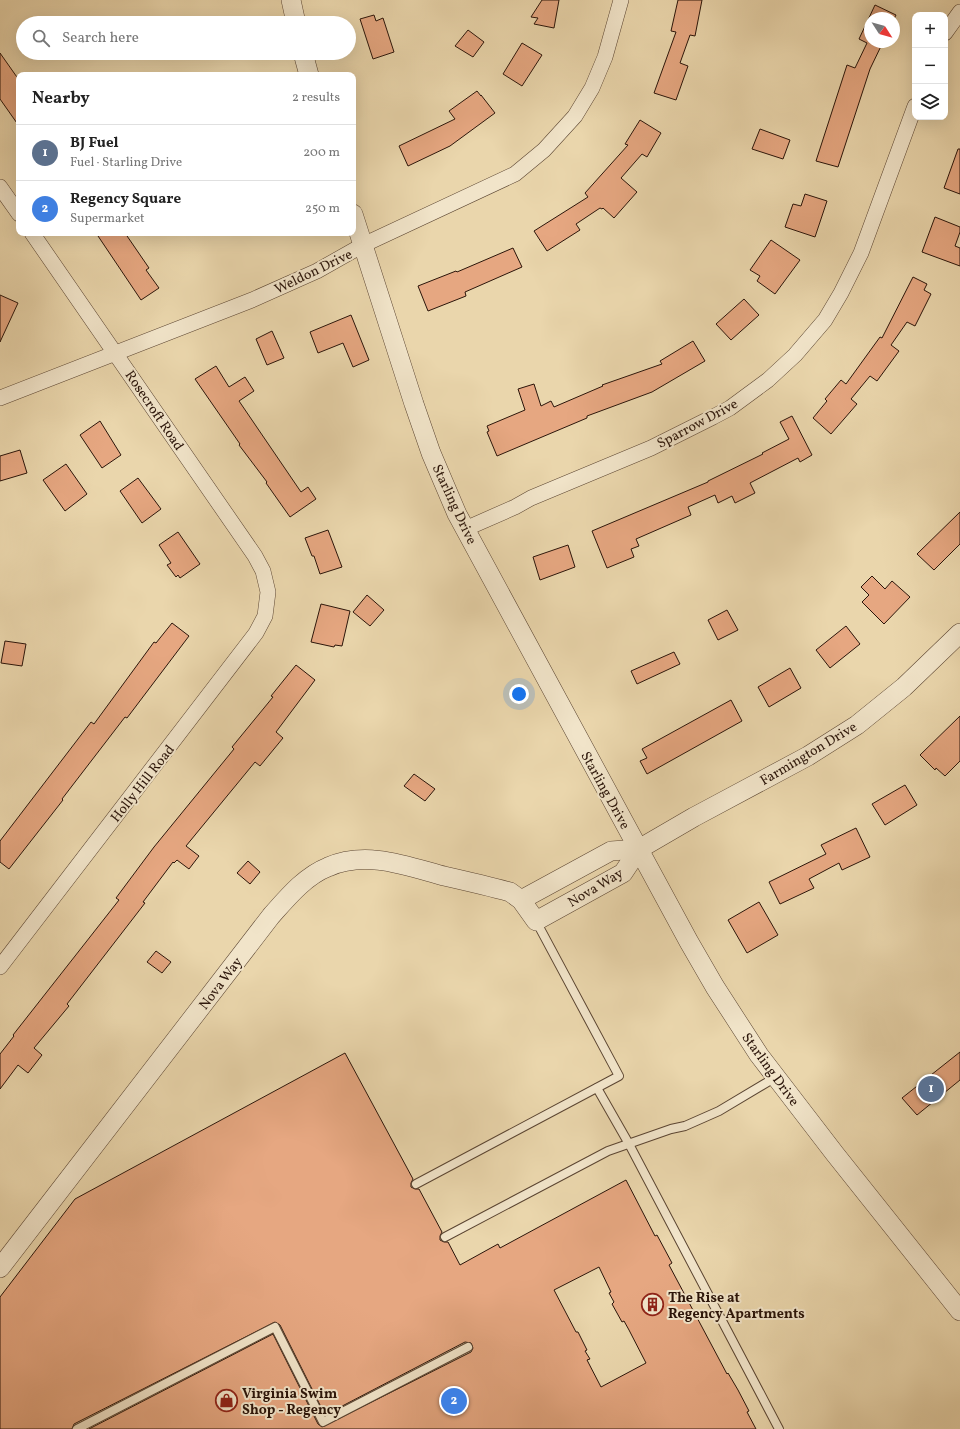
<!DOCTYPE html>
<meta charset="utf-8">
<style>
body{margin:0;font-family:Vollkorn,serif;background:#f6f6f6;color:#222}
.controls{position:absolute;right:12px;top:12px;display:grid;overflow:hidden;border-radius:8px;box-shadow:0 4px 16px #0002}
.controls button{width:36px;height:36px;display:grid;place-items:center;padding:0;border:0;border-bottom:1px solid #e0e0e0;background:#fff;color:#222;font:20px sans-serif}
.compass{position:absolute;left:864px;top:12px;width:36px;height:36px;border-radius:50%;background:#fff;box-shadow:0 4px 16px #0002;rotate:126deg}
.you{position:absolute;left:519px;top:694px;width:14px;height:14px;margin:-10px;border:3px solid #fff;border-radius:50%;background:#1a73e8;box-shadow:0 0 0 6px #1a73e833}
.badge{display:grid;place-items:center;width:26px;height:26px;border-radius:50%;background:#d93025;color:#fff;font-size:13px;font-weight:700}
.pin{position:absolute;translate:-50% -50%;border:2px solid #fff;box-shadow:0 1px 4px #0006}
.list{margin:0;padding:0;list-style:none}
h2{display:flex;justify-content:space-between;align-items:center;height:52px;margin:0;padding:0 16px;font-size:17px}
h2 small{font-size:13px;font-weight:400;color:#767676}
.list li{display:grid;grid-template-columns:26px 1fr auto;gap:12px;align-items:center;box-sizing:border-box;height:56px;padding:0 16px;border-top:1px solid #e0e0e0}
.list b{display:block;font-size:15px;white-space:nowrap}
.list p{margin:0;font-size:13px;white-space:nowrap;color:#767676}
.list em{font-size:13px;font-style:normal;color:#767676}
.icon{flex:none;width:22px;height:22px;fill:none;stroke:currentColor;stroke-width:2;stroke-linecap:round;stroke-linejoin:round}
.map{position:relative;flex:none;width:960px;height:1429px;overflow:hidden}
.search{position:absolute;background:#fff;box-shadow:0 4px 16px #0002;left:16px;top:16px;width:340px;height:44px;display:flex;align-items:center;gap:10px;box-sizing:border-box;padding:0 14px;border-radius:22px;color:#767676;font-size:15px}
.panel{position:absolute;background:#fff;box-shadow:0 4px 16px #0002;left:16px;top:72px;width:340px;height:164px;border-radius:8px}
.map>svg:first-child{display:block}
.building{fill:#e6a781;stroke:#2b150a;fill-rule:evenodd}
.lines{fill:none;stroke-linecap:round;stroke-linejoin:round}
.service-casing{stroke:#5b4532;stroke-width:10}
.minor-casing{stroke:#5b4532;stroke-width:16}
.tertiary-casing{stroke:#5b4532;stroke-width:20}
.service{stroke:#f1e4c9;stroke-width:8}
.minor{stroke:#f1e4c9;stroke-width:15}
.tertiary{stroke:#f1e4c9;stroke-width:19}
.labels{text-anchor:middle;stroke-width:4;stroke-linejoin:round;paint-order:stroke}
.street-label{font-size:14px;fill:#2b150a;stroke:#f1e4c9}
.poi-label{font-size:14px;font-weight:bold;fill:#2b150a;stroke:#f1e4c9;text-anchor:start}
</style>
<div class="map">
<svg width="960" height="1429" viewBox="0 0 960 1429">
<rect width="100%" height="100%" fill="#ead6ac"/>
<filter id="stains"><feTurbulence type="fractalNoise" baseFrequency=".005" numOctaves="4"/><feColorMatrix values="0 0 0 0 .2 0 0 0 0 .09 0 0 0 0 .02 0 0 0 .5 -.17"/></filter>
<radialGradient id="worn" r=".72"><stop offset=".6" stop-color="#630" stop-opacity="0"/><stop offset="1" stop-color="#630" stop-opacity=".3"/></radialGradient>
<g class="building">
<polygon points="542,0 559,0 554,28 534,24 538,18 531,17"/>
<polygon points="678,0 702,0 695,36 690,35 680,63 688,66 676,100 654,93 676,32 671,31"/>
<polygon points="875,5 896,15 894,19 894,18 870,18 870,42 883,42 870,69 838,167 816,161 847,65 855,68 867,43 859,39"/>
<polygon points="374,15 376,21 383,18 394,52 373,59 360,19"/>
<polygon points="468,30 484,42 473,57 455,46"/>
<polygon points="522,43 542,55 522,86 503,74"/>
<polygon points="0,53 19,80 19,126 0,99"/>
<polygon points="477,91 481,96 481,95 495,113 450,146 408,166 399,146 455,119 449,111"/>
<polygon points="640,120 661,133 647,157 642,154 621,178 637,192 614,218 603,208 602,209 600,208 576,224 580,230 547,251 534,231 588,197 585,193 628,145 625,144"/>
<polygon points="760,129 790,140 783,159 752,149"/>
<polygon points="958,149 960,149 960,194 944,188"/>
<polygon points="805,194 827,201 815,237 785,227 793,204 801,206"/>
<polygon points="935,217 960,227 960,232 955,246 960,248 960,266 922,252"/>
<polygon points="96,233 125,233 149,268 146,270 159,288 141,300"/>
<polygon points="771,240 800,260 775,294 757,281 760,276 750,270"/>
<polygon points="513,248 522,267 465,292 466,296 428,311 418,286 456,271 457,272"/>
<polygon points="913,277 927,284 924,290 931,294 915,326 907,322 891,345 899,351 877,381 870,376 851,399 857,404 831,434 813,418 827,401 825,399 841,380 846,384 880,337 882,338"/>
<polygon points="0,295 18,303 0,342"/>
<polygon points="744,299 759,315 731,340 716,324"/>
<polygon points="351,315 369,360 353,367 343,343 318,353 310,332"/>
<polygon points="272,331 284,358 267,365 256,339"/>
<polygon points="693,341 705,361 652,392 587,416 587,418 497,456 487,432 489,431 487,426 525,410 518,389 534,384 541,406 551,401 554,407 603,386 602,385 662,364 660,361"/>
<polygon points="216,366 229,387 245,377 254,391 239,401 301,492 308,487 316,499 290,517 266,483 267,482 239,445 240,444 195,379"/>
<polygon points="792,416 812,455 800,462 798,458 750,483 755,493 735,503 732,496 718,503 715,495 688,507 691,515 636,539 639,546 631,549 634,557 607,568 592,531 708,482 708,481 763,454 762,453 789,439 780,422"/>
<polygon points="100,421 121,455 102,468 80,435"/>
<polygon points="20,450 27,473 0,481 0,456"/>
<polygon points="66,464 87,494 65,511 43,480"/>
<polygon points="138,478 161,509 142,523 120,491"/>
<polygon points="960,512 960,544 934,570 917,554"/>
<polygon points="328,530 342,567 320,574 314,556 312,556 305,538"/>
<polygon points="178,532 200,564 180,578 178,575 176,577 167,565 171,563 159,545"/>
<polygon points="568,545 575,567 540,580 533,557"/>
<polygon points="872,576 885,589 892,581 910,597 884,624 862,602 869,595 861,587"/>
<polygon points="367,595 384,610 370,626 353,612"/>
<polygon points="321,604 350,611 342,646 335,645 334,647 311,642"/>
<polygon points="727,610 738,630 718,640 708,620"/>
<polygon points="172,623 189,636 127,718 125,717 62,799 63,800 9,869 0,862 0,841 91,722 94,724 154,642 156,643"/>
<polygon points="846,626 860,644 830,668 816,650"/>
<polygon points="5,641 26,644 22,666 1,663"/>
<polygon points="674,652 680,664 637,684 631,671"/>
<polygon points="296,665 315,680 276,732 283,738 260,766 255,762 186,846 199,856 189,869 177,860 174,863 173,862 143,902 145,903 67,1004 69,1006 34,1048 42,1055 28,1073 18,1065 0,1089 0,1054 14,1036 13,1035 119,900 116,898 154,847 234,749 232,747 273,697 271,696"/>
<polygon points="790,668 801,688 769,707 758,687"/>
<polygon points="731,700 742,721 647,774 640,761 647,758 642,749"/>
<polygon points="960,716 960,761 945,776 936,768 935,770 920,755"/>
<polygon points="414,774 435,789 425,801 404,786"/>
<polygon points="905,785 917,805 885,825 872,804"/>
<polygon points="856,828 870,857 842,870 839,863 809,879 814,888 780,904 769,882 826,854 821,845"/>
<polygon points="248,861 260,872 250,884 237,873"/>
<polygon points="759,902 778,935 747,953 728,920"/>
<polygon points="156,951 171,962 162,973 147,962"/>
<polygon points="960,1052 960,1080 917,1115 902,1098"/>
<path d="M345,1053L413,1179L411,1183V1187L415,1189H419L442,1232L440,1236V1240L444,1242H448L460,1265L498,1244L500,1248L626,1180L655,1236L657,1235L672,1263L669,1265L727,1374L728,1373L738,1390L749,1411L747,1412L756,1429H89L273,1334L318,1424L322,1427L471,1352L473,1348L471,1343L465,1342L325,1415L280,1325L275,1322L74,1424L72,1429H0V1297L75,1199ZM599,1267L611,1292L609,1293L614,1302L612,1304L622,1322L624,1321L629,1330L646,1363L601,1387L587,1360L590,1359L585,1351L587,1350L578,1332H576L554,1290Z"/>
</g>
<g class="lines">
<defs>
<g id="service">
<polyline points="597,1088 629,1144 779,1429"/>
<polyline points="416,1184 619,1076 536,921"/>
<polyline points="445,1237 608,1151 671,1129 685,1126 719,1111 776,1077"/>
<polyline points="77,1429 275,1327 323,1422 468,1347"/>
</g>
<g id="minor">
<polyline points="945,33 960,12"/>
<polyline points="0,187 19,214"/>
<polyline points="0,398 252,300 317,271 363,245 515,174 544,150 575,116 592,88 605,57 621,0"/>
<polyline points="465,529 515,507 531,498 651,448 713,417 730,408 768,380 795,355 825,320 841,293 861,253 915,106"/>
<polyline points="0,967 256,633 265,616 268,592 263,571 255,556 32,233"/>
</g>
<g id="tertiary">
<polyline points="291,0 296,23"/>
<polyline points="303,53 309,75"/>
<polyline points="353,214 414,404 431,453 457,514 689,942 715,987 759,1055 835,1154 960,1311"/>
<polyline points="521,900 611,851 639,849 694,817 808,756 857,725 904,687 960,633"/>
<path d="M0,1268L271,916C287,898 305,876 328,867C366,850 407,866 444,876C466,881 488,886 510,892L521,900L536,921L623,873L639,849"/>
</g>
</defs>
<use href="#service" class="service-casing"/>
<use href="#minor" class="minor-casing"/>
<use href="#tertiary" class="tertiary-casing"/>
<use href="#service" class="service"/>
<use href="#minor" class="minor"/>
<use href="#tertiary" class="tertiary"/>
</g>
<defs>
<symbol id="building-ring" viewBox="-11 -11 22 22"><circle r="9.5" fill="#f1e4c9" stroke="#8f2418" stroke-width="1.5"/><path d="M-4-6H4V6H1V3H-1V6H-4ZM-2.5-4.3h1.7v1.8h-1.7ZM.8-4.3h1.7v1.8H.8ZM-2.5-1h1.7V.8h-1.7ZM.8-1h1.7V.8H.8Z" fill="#8f2418"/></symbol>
<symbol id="shop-ring" viewBox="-11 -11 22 22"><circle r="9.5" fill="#f1e4c9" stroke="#8f2418" stroke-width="1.5"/><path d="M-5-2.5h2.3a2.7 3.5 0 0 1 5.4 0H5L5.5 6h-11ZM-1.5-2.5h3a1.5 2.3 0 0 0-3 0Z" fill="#8f2418"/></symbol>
</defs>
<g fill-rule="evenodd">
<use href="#building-ring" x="640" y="1292" width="25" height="25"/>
<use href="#shop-ring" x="214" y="1388" width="25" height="25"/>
</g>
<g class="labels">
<g class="street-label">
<text transform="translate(313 271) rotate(-26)" y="5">Weldon Drive</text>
<text transform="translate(155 410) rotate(56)" y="5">Rosecroft Road</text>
<text transform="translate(697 423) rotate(-28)" y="5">Sparrow Drive</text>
<text transform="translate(455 504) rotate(65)" y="5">Starling Drive</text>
<text transform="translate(808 753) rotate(-31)" y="5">Farmington Drive</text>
<text transform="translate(142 783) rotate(-52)" y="5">Holly Hill Road</text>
<text transform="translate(606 790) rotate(61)" y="5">Starling Drive</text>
<text transform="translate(595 887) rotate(-31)" y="5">Nova Way</text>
<text transform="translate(220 983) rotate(-53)" y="5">Nova Way</text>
<text transform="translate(771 1069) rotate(54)" y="5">Starling Drive</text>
</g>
<g class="poi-label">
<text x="668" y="1302">The Rise at<tspan x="668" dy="16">Regency Apartments</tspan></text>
<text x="242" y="1398">Virginia Swim<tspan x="242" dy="16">Shop - Regency</tspan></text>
</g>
</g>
<rect width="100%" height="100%" filter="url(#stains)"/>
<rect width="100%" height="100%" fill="url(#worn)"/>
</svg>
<div class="controls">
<button>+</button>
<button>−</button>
<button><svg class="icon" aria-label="layers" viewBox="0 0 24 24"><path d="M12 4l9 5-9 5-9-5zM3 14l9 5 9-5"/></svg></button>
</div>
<svg class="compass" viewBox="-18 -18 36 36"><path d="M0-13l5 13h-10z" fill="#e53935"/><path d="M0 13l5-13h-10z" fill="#767676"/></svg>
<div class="you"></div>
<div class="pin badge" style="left:931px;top:1089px;background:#5c6f8a">1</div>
<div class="pin badge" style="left:454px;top:1401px;background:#3f7fe0">2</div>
<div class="search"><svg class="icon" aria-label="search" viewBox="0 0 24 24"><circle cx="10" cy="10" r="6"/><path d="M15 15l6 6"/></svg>Search here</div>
<section class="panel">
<h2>Nearby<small>2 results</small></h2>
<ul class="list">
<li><span class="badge" style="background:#5c6f8a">1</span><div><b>BJ Fuel</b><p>Fuel · Starling Drive</p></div><em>200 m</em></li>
<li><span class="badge" style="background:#3f7fe0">2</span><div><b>Regency Square</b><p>Supermarket</p></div><em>250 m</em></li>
</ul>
</section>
</div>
